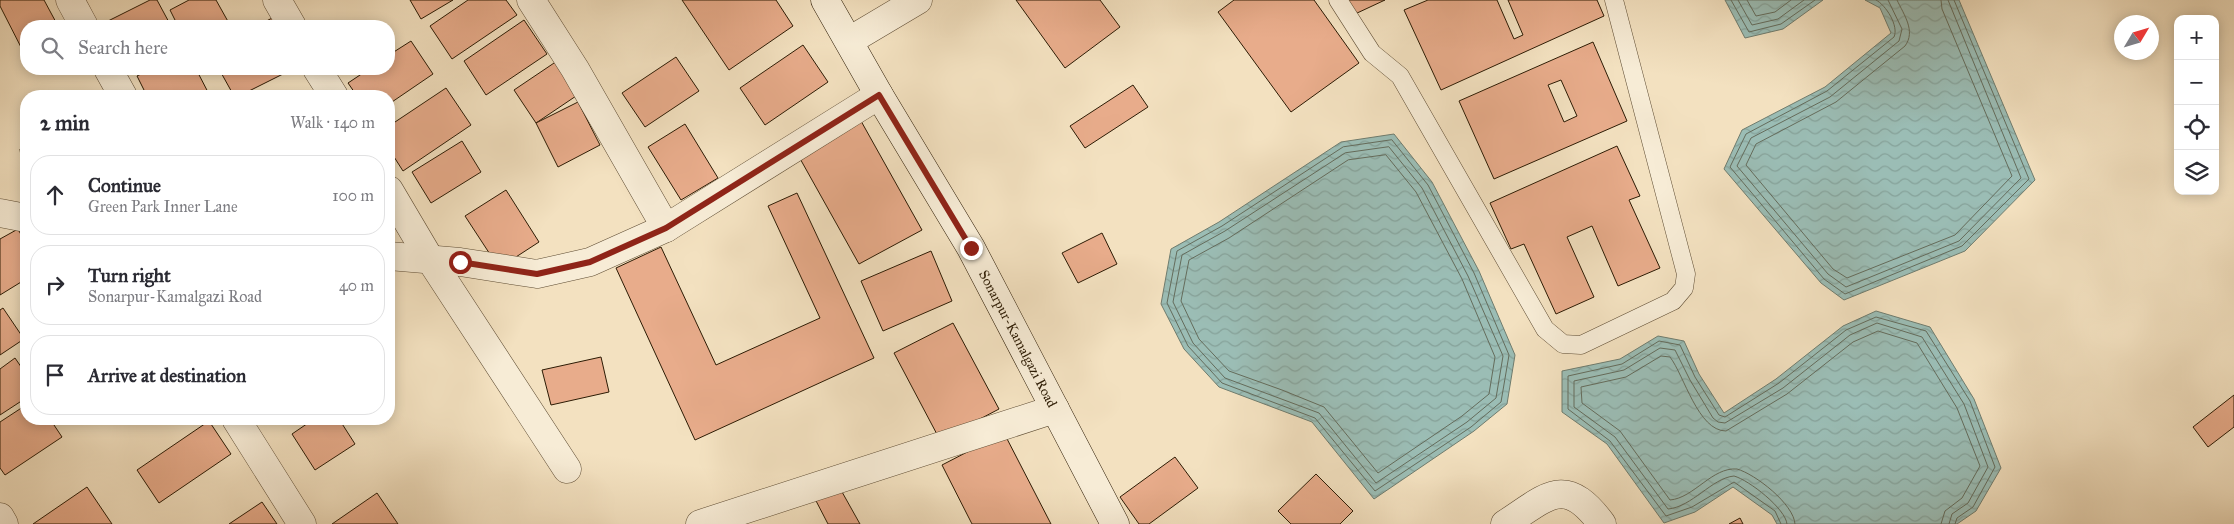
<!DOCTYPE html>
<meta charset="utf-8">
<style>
body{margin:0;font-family:"IM FELL Great Primer",serif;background:#f2f2f3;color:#2b2b33}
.controls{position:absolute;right:15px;top:15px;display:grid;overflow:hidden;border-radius:10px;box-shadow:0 2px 12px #0003}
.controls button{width:45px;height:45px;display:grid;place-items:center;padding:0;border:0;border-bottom:1px solid #e1e1e2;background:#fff;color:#2b2b33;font:25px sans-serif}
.compass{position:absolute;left:2114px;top:15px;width:45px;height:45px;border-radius:50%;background:#fff;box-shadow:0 2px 12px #0003;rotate:52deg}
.stop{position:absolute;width:15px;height:15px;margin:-11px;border:4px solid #8f2418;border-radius:50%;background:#fff}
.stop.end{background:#8f2418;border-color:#fff;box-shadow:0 1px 5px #0008}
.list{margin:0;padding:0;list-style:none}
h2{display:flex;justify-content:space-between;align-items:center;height:65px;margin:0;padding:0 20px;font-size:21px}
h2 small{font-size:16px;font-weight:400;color:#7c7c81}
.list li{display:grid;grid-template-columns:32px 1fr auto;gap:15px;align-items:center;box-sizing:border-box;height:80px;margin:0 10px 10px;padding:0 10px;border:1px solid #e1e1e2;border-radius:20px}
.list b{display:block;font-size:19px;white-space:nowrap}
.list p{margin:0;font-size:16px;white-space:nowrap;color:#7c7c81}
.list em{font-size:16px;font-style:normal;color:#7c7c81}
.icon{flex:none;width:28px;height:28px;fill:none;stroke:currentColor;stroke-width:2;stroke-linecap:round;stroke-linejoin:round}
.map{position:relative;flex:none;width:2234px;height:524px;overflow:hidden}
.search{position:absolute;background:#fff;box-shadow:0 2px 12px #0003;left:20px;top:20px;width:375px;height:55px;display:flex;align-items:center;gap:12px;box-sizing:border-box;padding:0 18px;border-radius:20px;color:#7c7c81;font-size:19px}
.panel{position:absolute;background:#fff;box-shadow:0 2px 12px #0003;left:20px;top:90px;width:375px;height:335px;border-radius:20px}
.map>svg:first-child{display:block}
.water{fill:url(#water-waves);stroke:#6f7c6e}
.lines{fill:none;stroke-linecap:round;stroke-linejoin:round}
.shore{stroke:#646c5c;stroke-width:1}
.building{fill:#e8ac8b;stroke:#2c1b04;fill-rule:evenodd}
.lane-casing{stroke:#5e4c33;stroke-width:19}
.street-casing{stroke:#5e4c33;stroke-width:29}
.secondary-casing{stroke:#2c1b04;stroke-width:29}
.lane{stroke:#f7ecd6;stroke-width:18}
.street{stroke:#f7ecd6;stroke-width:28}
.secondary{stroke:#f7ecd6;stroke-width:28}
.route{stroke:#8f2418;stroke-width:6}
.labels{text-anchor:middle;stroke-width:5;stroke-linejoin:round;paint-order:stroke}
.street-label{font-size:14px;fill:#2c1b04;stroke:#f7ecd6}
</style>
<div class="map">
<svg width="2234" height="524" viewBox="0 0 2234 524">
<defs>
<pattern id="water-waves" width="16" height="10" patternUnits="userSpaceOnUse" patternTransform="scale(1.25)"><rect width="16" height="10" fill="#9bbdb5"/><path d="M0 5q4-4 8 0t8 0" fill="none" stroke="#86a29a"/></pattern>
</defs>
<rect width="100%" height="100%" fill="#f3e1c0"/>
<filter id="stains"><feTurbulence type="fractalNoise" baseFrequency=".004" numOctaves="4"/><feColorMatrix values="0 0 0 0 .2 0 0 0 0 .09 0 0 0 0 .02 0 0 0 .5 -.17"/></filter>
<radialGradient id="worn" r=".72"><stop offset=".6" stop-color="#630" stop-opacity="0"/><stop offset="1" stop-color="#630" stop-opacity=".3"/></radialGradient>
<g class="water">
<polygon points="1725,0 1823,0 1783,29 1745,38"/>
<polygon points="1865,0 1959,0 2035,180 1965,251 1844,300 1821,283 1724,169 1742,130 1825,87 1891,33 1880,8"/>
<polygon points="1394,134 1432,182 1479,271 1515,355 1507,404 1474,431 1374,499 1312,422 1219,387 1184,349 1161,304 1171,249 1219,222 1341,142"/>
<polygon points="1876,311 1930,327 1974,399 2001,468 1976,511 1957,524 1777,524 1772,515 1733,487 1695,512 1664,523 1607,444 1562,412 1562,371 1620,359 1658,336 1684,341 1699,374 1724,413 1776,379 1843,326"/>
</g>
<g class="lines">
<g class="shore">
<polyline points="1731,0 1749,32 1781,24 1815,0"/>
<polyline points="1738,0 1752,25 1778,19 1804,0"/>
<polyline points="1747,0 1756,16 1775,12 1791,0"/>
<path d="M1876,0C1886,5 1899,26 1894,37L1827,91L1746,134L1730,167L1824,279L1845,294L1962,246L2029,179L1954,0"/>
<polyline points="1888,0 1902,29 1899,41 1830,97 1751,138 1737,166 1828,274 1846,287 1959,241 2021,178 1948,0"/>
<path d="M1897,0C1904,15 1916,31 1905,46L1836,102L1756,144L1746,165L1833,269L1847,278L1955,235L2012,176L1942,9L1941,0"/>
<polygon points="1392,140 1428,185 1474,273 1509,355 1501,402 1471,427 1375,491 1315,418 1222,383 1188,346 1167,303 1177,251 1222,226 1343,147"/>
<polygon points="1389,147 1422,188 1468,276 1503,356 1496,398 1467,422 1376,483 1319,413 1225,378 1193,343 1173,302 1182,255 1225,231 1345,153"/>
<polygon points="1386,155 1416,192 1462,279 1495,357 1489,394 1462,416 1378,473 1324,407 1282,390 1229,371 1199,339 1181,301 1189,260 1229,238 1348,160"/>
<polyline points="1781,524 1775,511 1734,482 1692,507 1666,516 1610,441 1568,409 1568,376 1622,364 1659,341 1680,345 1695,377 1719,415 1725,417 1779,383 1846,330 1876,317 1926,331 1970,401 1995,467 1973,507 1957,518 1955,524"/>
<path d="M1787,524C1786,509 1749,480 1734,476C1712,478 1692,507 1668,509L1615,437L1574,407V381L1624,370L1660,348L1675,350L1690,380L1713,418L1718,422L1725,423L1783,388L1850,335L1877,323L1922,337L1964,404L1988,467L1968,503L1952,514L1949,524"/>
<path d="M1795,524C1794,504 1755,474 1737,469C1712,467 1694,498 1670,500L1620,431L1582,403L1581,387L1626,377L1661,356L1670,357C1684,375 1698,431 1726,431L1787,394L1853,342L1878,331L1917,343L1957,408L1980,466L1962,498L1945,511L1941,524"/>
</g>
</g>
<g class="building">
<polygon points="0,0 44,0 58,26 26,26 26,57 0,6"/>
<polygon points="150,0 157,0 171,26 108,26 106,22"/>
<polygon points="189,0 216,0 230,25 178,26 170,10"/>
<polygon points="410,0 453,0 421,19"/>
<polygon points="468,0 506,0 517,15 452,59 430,26"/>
<polygon points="682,0 776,0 793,26 729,70"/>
<polygon points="1016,0 1100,0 1120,27 1065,68"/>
<polygon points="1234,0 1314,0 1359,63 1291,112 1218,12"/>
<polygon points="1348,0 1385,0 1355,14"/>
<polygon points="1428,0 1497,0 1514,39 1523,35 1508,0 1597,0 1604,16 1441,90 1404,10"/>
<polygon points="274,17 279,26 257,26"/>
<polygon points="524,20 547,54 486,95 464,61"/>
<polygon points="411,41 433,74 389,104 389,96 357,96 348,83 369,69 389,69 389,55"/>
<path d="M1593,42L1627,121L1494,179L1459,101ZM1561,80L1577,116L1564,122L1548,85Z"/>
<polygon points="803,45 828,82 765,125 740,88"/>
<polygon points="676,57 699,91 645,127 622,93"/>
<polygon points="560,59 582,92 536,123 514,90"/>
<polygon points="151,69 196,69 210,96 147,96 137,76"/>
<polygon points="219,69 293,69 239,96 234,96"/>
<polygon points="1133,85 1148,107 1085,148 1070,126"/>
<polygon points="446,88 471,125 403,171 389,149 389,126"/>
<polygon points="578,102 600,145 558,167 536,123"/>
<polygon points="861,121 922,230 859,264 798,155"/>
<polygon points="685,124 718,178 681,200 648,147"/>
<polygon points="462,141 481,172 431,203 412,172"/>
<polygon points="1617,146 1640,196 1629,200 1660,268 1618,286 1592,226 1567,237 1594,297 1556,314 1524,244 1511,249 1490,203"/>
<polygon points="26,148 26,187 25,187 20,149"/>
<polygon points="506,190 539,242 499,268 465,216"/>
<polygon points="797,193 874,358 695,440 616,268 661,247 716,365 820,318 768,206"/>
<polygon points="18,229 26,244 26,279 0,295 0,239"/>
<polygon points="1102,233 1117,264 1078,283 1062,253"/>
<polygon points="931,251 952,301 883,331 861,281"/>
<polygon points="3,308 24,339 0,355 0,310"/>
<polygon points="953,323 999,409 940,440 894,353"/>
<polygon points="601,357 609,392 551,405 542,370"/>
<polygon points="15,358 26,374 26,398 0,415 0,369"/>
<polygon points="2234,395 2234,427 2208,447 2193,427"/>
<polygon points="26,405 26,419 50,419 62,437 5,475 0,468 0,422"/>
<polygon points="314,419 339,419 355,444 315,470 292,434"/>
<polygon points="209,421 231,454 159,503 137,470"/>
<polygon points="1004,433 1051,524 972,524 942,465"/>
<polygon points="1175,457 1198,488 1149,524 1139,524 1120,497"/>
<polygon points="1316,474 1353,511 1340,524 1291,524 1278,511"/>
<polygon points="837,483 860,524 828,524 813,495"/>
<polygon points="87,487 112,524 33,524"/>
<polygon points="377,493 398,524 332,524"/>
<polygon points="262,502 277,524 229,524"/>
<polygon points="1740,518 1743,524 1729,524"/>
</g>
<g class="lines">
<defs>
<polyline id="lane" points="1338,0 1372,53 1400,76 1545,329 1563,344 1581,345 1673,301 1684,288 1686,274 1614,0"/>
<g id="street">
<polyline points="70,0 84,26"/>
<polyline points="277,0 292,26"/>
<polyline points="531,0 575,69 666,228"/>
<polyline points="849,41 918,0"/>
<polyline points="108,69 123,96"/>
<polyline points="317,69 334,96"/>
<polyline points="389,190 428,256 567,469"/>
<polyline points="0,213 26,218"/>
<polyline points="389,256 460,262 537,274 590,262 666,228 879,95"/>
<polyline points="236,419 302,524"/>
<polyline points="0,517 4,524"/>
<polyline points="700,524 1055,409"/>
<path d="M1505,524C1548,496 1565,474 1602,524"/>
</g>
<g id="secondary">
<path id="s1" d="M825,0L879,95L971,248L1115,524"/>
</g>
</defs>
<use href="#lane" class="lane-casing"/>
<use href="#street" class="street-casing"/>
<use href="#secondary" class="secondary-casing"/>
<use href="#lane" class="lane"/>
<use href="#street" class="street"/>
<use href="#secondary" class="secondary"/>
</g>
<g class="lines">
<polyline class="route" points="460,262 537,274 590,262 666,228 879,95 971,248"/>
</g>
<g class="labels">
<g class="street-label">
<text dy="5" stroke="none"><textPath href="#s1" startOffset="390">Sonarpur-Kamalgazi Road</textPath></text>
</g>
</g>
<rect width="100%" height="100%" filter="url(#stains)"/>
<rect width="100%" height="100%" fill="url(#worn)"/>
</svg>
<div class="controls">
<button>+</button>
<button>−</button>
<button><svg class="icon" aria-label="locate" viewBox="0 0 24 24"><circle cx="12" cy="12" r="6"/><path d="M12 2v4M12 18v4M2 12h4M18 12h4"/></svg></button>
<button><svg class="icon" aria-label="layers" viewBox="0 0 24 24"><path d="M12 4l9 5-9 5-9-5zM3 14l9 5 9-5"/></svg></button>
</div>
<svg class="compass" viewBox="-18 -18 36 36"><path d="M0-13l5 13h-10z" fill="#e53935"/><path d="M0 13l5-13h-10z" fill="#7c7c81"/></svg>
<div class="stop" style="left:460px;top:262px"></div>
<div class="stop end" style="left:971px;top:248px"></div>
<div class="search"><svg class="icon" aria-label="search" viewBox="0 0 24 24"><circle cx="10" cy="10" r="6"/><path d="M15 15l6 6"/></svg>Search here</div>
<section class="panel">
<h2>2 min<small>Walk · 140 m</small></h2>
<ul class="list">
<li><svg class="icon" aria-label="ahead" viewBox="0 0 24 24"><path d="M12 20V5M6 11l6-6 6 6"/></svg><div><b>Continue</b><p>Green Park Inner Lane</p></div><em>100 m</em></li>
<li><svg class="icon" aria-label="right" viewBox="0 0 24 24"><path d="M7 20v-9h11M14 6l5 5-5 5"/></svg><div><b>Turn right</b><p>Sonarpur-Kamalgazi Road</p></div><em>40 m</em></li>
<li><svg class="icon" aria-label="arrive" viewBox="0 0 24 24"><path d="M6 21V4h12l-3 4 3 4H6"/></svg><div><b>Arrive at destination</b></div></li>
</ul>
</section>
</div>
